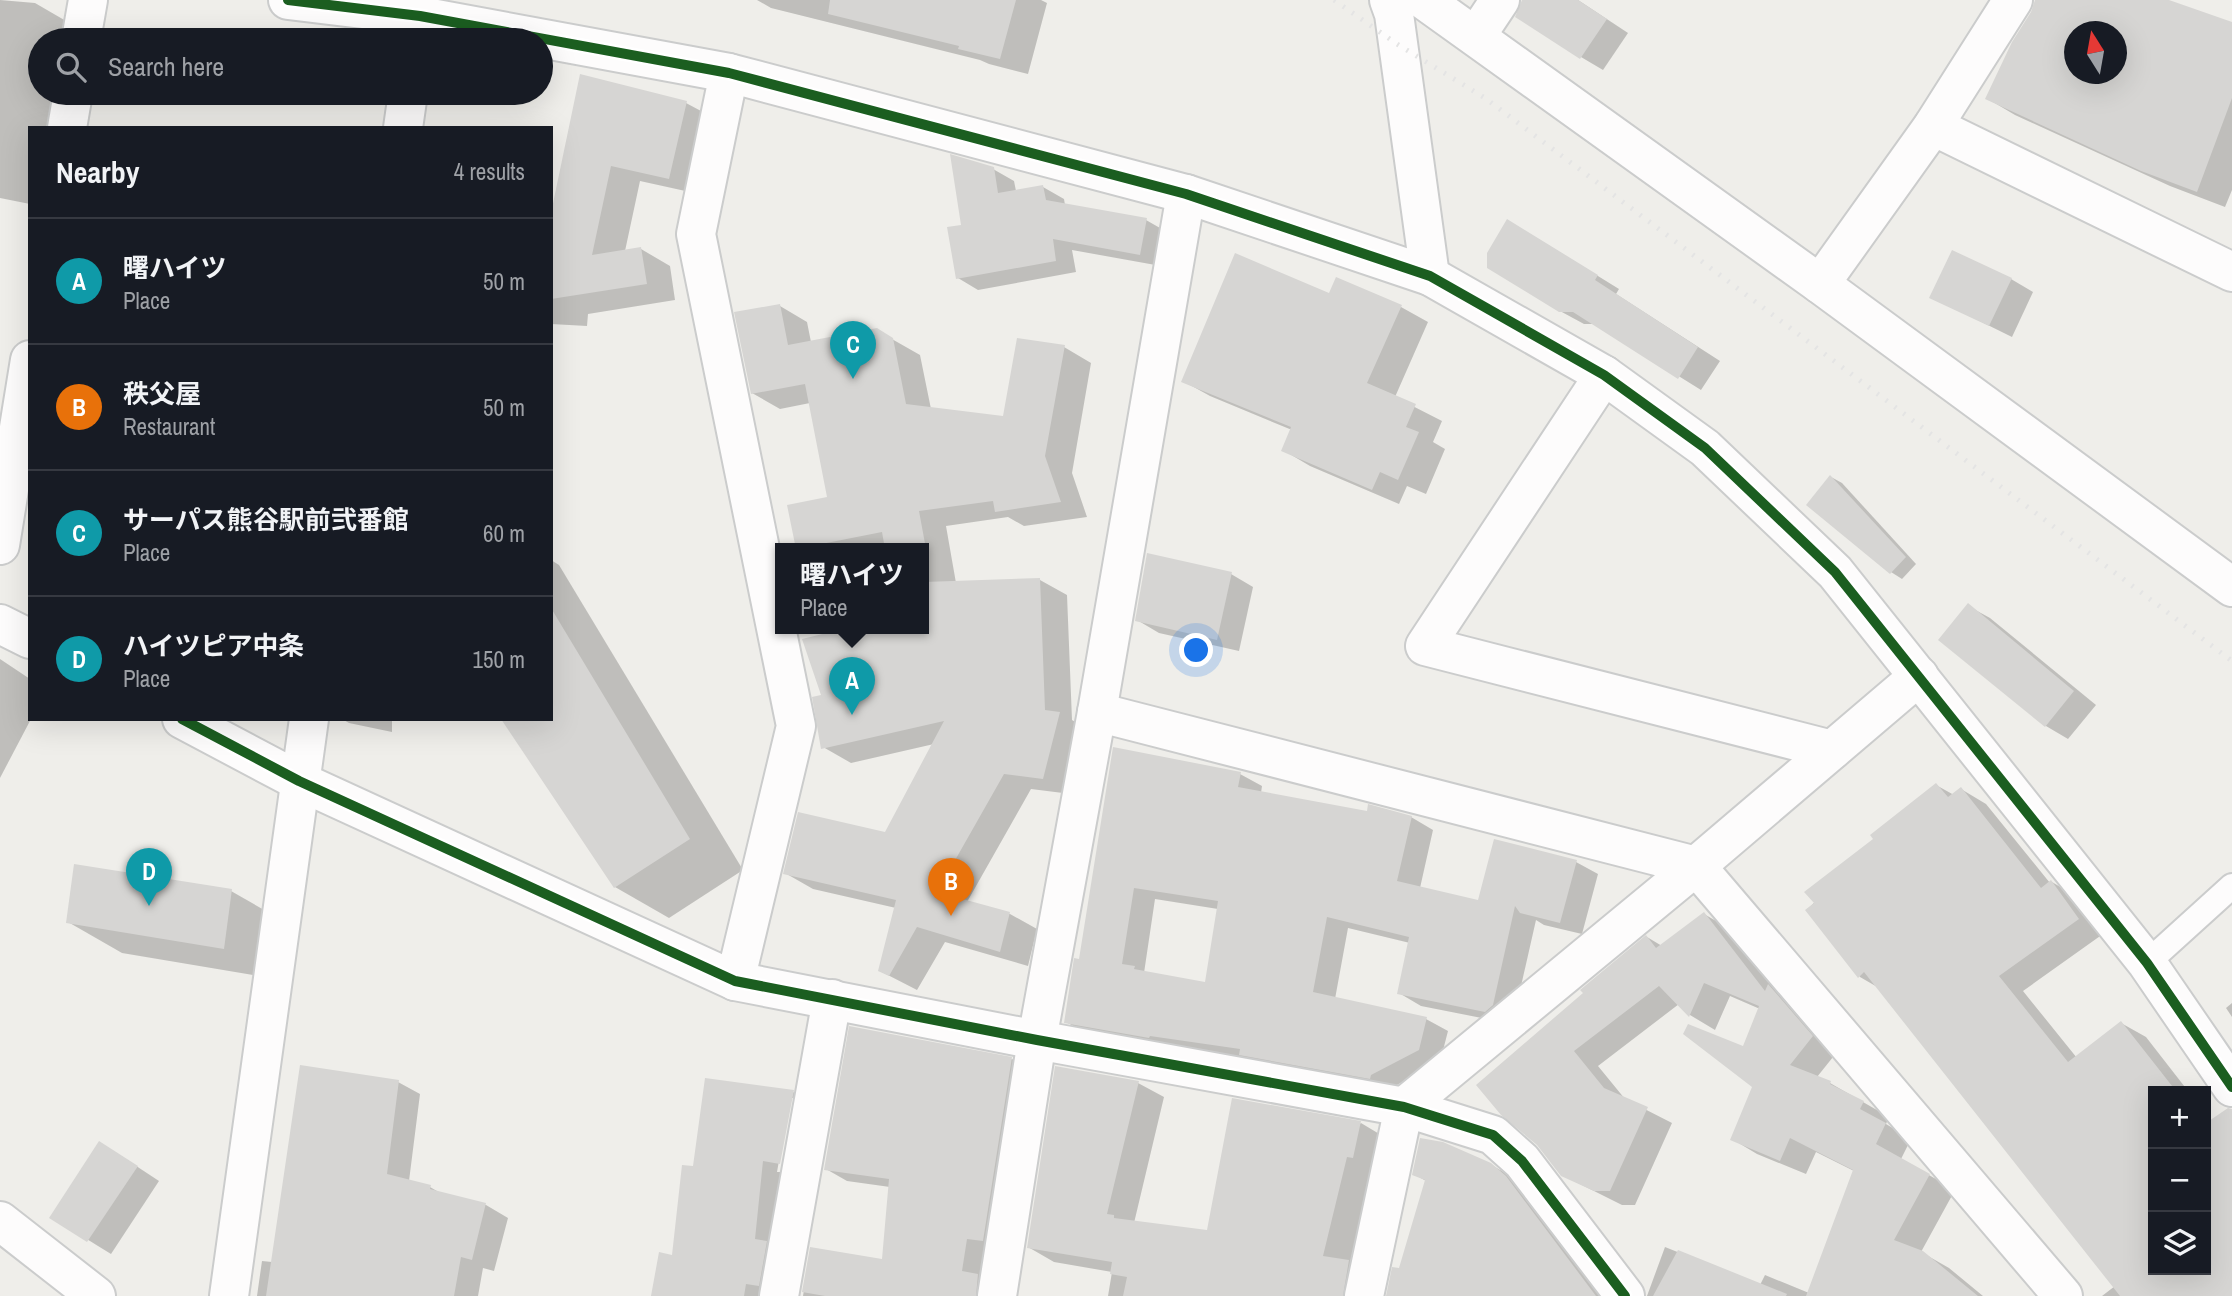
<!DOCTYPE html>
<meta charset="utf-8">
<style>
body{margin:0;font-family:"Archivo Narrow","Noto Sans JP",sans-serif;background:#242831;color:#f1f3f6}
.controls{position:absolute;right:21px;bottom:21px;display:grid;overflow:hidden;border-radius:0px;box-shadow:0 7px 28px #0002}
.controls button{width:63px;height:63px;display:grid;place-items:center;padding:0;border:0;border-bottom:2px solid #363941;background:#171b24;color:#f1f3f6;font:35px sans-serif}
.compass{position:absolute;left:2064px;top:21px;width:63px;height:63px;border-radius:50%;background:#171b24;box-shadow:0 7px 28px #0002;rotate:349deg}
.you{position:absolute;left:1197px;top:651px;width:24px;height:24px;margin:-18px;border:5px solid #fff;border-radius:50%;background:#1a73e8;box-shadow:0 0 0 10px #1a73e833}
.badge{display:grid;place-items:center;width:46px;height:46px;border-radius:50%;background:#8c9099;color:#fff;font-size:23px;font-weight:700}
.pin{position:absolute;translate:-50% -58px;filter:drop-shadow(0 2px 4px #0008)}
.pin::after{content:'';position:absolute;top:37px;width:24px;height:21px;background:inherit;clip-path:polygon(0 0,100% 0,50% 100%)}
.popup{position:absolute;left:775px;top:543px;width:154px;height:91px;box-sizing:border-box;display:grid;place-content:center;border-radius:0px;background:#171b24;filter:drop-shadow(0 2px 5px #0005);font-size:23px;white-space:nowrap;color:#9ea1a6}
.popup b{font-size:26px;color:#f1f3f6}
.popup::after{content:'';position:absolute;left:50%;top:100%;margin-left:-14px;border:14px solid transparent;border-top-color:#171b24}
.list{margin:0;padding:0;list-style:none}
h2{display:flex;justify-content:space-between;align-items:center;height:91px;margin:0;padding:0 28px;font-size:30px}
h2 small{font-size:23px;font-weight:400;color:#9ea1a6}
.list li{display:grid;grid-template-columns:46px 1fr auto;gap:21px;align-items:center;box-sizing:border-box;height:126px;padding:0 28px;border-top:2px solid #363941}
.list b{display:block;font-size:26px;white-space:nowrap}
.list p{margin:0;font-size:23px;white-space:nowrap;color:#9ea1a6}
.list em{font-size:23px;font-style:normal;color:#9ea1a6}
.icon{flex:none;width:38px;height:38px;fill:none;stroke:currentColor;stroke-width:2;stroke-linecap:round;stroke-linejoin:round}
.map{position:relative;flex:none;width:2232px;height:1296px;overflow:hidden}
.search{position:absolute;background:#171b24;box-shadow:0 7px 28px #0002;left:28px;top:28px;width:525px;height:77px;display:flex;align-items:center;gap:18px;box-sizing:border-box;padding:0 24px;border-radius:38px;color:#9ea1a6;font-size:26px}
.panel{position:absolute;background:#171b24;box-shadow:0 7px 28px #0002;left:28px;top:126px;width:525px;height:595px;border-radius:0px}
.map>svg:first-child{display:block}
.shadow{fill:#0003;fill-rule:evenodd}
.building{fill:#d6d5d3;fill-rule:evenodd}
.lines{fill:none;stroke-linecap:round;stroke-linejoin:round}
.lane-casing{stroke:#cbcccc;stroke-width:28}
.street-casing{stroke:#cbcccc;stroke-width:42}
.lane{stroke:#fdfcfc;stroke-width:24}
.street{stroke:#fdfcfc;stroke-width:38}
.rail{stroke:#e4e4e4;stroke-width:5;stroke-dasharray:2 9;stroke-linecap:butt}
.cycleway-casing{stroke:#fff;stroke-width:15}
.cycleway{stroke:#1b5e20;stroke-width:10}
</style>
<div class="map">
<svg width="2232" height="1296" viewBox="0 0 2232 1296">
<rect width="100%" height="100%" fill="#efeeea"/>
<g class="shadow">
<polygon points="0,0 35,3 66,21 63,40 40,40 40,93 53,93 47,128 30,128 30,204 0,198"/>
<polygon points="757,0 1041,0 1047,3 1028,74 989,64 980,60 771,8"/>
<polygon points="1527,0 1578,0 1628,33 1603,70 1581,57"/>
<path d="M2036,0H2143L2232,24V190L2225,207L2170,186L2015,115L1988,99L2033,12ZM2074,32H2116V74H2074Z"/>
<polygon points="582,76 686,103 716,119 699,194 640,181 625,251 641,249 670,266 675,300 588,314 587,326 551,324 551,221"/>
<polygon points="993,169 1014,181 1016,191 1043,187 1064,199 1065,205 1146,220 1167,232 1161,266 1072,250 1076,272 978,290 958,278 963,226"/>
<polygon points="1530,234 1619,289 1616,294 1720,361 1701,390 1595,324 1584,324 1560,311"/>
<polygon points="2011,279 2033,292 2012,337 1931,297"/>
<polygon points="1330,295 1401,307 1428,322 1395,397 1442,421 1433,442 1445,449 1426,494 1407,486 1399,504 1310,466 1283,450 1292,430 1210,396 1183,381"/>
<polygon points="780,306 807,322 811,342 876,330 920,355 931,409 1004,418 1064,347 1091,363 1072,473 1087,517 1024,526 1008,517 946,526 956,583 1040,580 1067,595 1072,720 1087,729 1071,794 1031,789 967,902 1010,914 1037,929 1028,966 945,942 917,990 880,971 896,908 813,889 785,873 886,834 934,744 851,763 823,747 824,696 924,629 924,549 798,548 829,498 810,403 780,409 752,393"/>
<polygon points="1831,477 1842,483 1916,564 1902,579 1891,572"/>
<polygon points="551,560 559,565 743,870 669,918 615,887 551,719"/>
<polygon points="1231,574 1253,587 1239,651 1159,633 1137,620"/>
<polygon points="1968,606 1990,618 2096,705 2068,739 2046,726"/>
<polygon points="0,659 30,679 31,719 0,778"/>
<polygon points="342,719 392,719 392,732 349,723"/>
<path d="M1114,749L1240,774L1262,786L1261,793L1368,813L1411,817L1433,830L1420,888L1480,902L1576,862L1598,874L1582,934L1544,925L1536,920L1514,1017L1507,1023L1421,1006L1399,993L1410,943L1348,928L1335,999L1426,1019L1448,1031L1440,1062L1393,1087L1262,1066L1249,1059L1088,1034L1066,1022L1080,960ZM1155,899L1218,909L1206,984L1144,973Z"/>
<polygon points="1936,785 1954,795 1961,789 1986,804 2050,883 2052,882 2077,897 2103,934 2023,991 2077,1058 2121,1023 2146,1037 2188,1091 2153,1091 2153,1270 2206,1270 2206,1113 2212,1121 2232,1128 2232,1296 2102,1296 2115,1286 1879,988 1860,977 1807,910 1876,839"/>
<polygon points="231,891 285,922 277,979 122,953 68,922"/>
<polygon points="1704,914 1730,929 1837,1052 1817,1077 1830,1083 1889,1117 1886,1124 1911,1139 1901,1159 1955,1190 1921,1252 1949,1268 1983,1296 1647,1296 1665,1247 1760,1285 1765,1275 1809,1293 1854,1171 1816,1152 1806,1174 1757,1154 1732,1139 1754,1087 1744,1048 1760,1009 1730,996 1715,1030 1690,1015 1679,1004 1598,1066 1625,1099 1672,1123 1635,1205 1622,1205 1562,1175 1538,1144 1503,1114 1647,937 1662,946"/>
<polygon points="2232,1003 2232,1017 2226,1008"/>
<polygon points="1012,1059 1033,1071 982,1296 803,1296 811,1249 884,1261 890,1187 847,1181 826,1169"/>
<polygon points="398,1082 420,1094 409,1181 430,1187 442,1194 486,1205 508,1218 494,1271 483,1268 478,1296 257,1296 262,1261 272,1262"/>
<polygon points="1138,1083 1164,1097 1134,1223 1209,1232 1361,1123 1386,1138 1373,1170 1350,1263 1374,1277 1370,1296 1108,1296 1112,1272 1054,1262 1028,1247"/>
<path d="M793,1092L814,1104L780,1296H653L674,1257L695,1168ZM790,1098H794L781,1172H777Z"/>
<polygon points="121,1156 159,1181 111,1254 51,1217"/>
<polygon points="1490,1164 1517,1180 1609,1296 1388,1296 1400,1270 1426,1181 1414,1174"/>
</g>
<g class="building">
<polygon points="830,0 1016,0 1000,59 958,49 959,46 828,14"/>
<polygon points="1522,0 1578,0 1607,19 1580,59 1515,17"/>
<path d="M2035,0H2169L2232,22V98L2197,192L2141,171L1985,99L2012,42L2031,12ZM2075,32H2117V74H2075Z"/>
<polygon points="580,74 687,101 669,179 611,166 592,255 641,247 647,284 551,299 551,213"/>
<polygon points="950,154 994,167 998,193 1043,185 1046,200 1147,218 1140,255 1053,239 1056,261 956,279 947,227 961,225"/>
<polygon points="1507,219 1598,275 1595,280 1698,347 1678,379 1573,312 1559,312 1487,268 1487,253"/>
<polygon points="1952,250 2012,278 1989,326 1929,298"/>
<polygon points="1235,253 1329,293 1336,277 1402,305 1367,383 1416,404 1406,427 1419,432 1398,480 1380,472 1372,490 1281,451 1291,427 1181,382"/>
<polygon points="780,304 788,345 877,328 893,338 906,404 1003,416 1017,338 1065,345 1045,456 1061,502 995,512 993,501 919,511 926,549 885,549 882,532 796,549 787,505 827,497 805,384 751,394 734,312"/>
<polygon points="1830,475 1906,557 1890,574 1806,505"/>
<polygon points="1147,553 1232,572 1217,640 1135,621"/>
<polygon points="1040,578 1045,710 1060,712 1043,779 1004,774 937,892 1010,912 1000,952 917,927 889,976 878,971 896,900 783,874 798,812 885,832 944,721 821,749 812,697 821,695 802,639 843,629 924,629 924,582"/>
<polygon points="1968,603 2074,691 2045,727 1938,640"/>
<polygon points="551,608 690,839 614,888 501,719 551,719"/>
<path d="M1113,747L1241,772L1238,787L1367,811L1368,804L1412,816L1397,881L1478,900L1494,839L1577,860L1560,923L1520,913L1515,906L1493,1005L1485,1012L1397,994L1409,937L1327,917L1313,992L1427,1017L1419,1050L1371,1075L1370,1079L1239,1055L1240,1049L1150,1036L1149,1038L1064,1023L1074,958L1079,959ZM1134,888L1218,901L1205,982L1134,969L1135,966L1122,964Z"/>
<polygon points="1936,783 1948,797 1961,787 2041,888 2051,880 2079,919 1999,976 2068,1062 2121,1021 2176,1091 2153,1091 2153,1270 2206,1270 2206,1123 2228,1108 2232,1109 2232,1296 2120,1296 1864,972 1858,978 1805,910 1814,903 1804,892 1873,839 1870,835"/>
<polygon points="74,864 232,889 224,949 66,923"/>
<polygon points="1704,912 1765,991 1768,984 1813,1036 1790,1065 1831,1081 1830,1084 1864,1101 1860,1109 1886,1123 1876,1144 1930,1174 1894,1240 1923,1251 1978,1296 1806,1296 1853,1170 1790,1138 1780,1161 1730,1140 1752,1087 1683,1034 1688,1024 1743,1046 1759,1006 1704,983 1689,1017 1659,986 1574,1051 1604,1088 1648,1107 1610,1191 1594,1191 1561,1176 1537,1145 1501,1115 1476,1085 1583,993 1580,990 1646,935 1656,948"/>
<polygon points="849,1026 1012,1057 983,1241 967,1239 962,1271 978,1274 976,1296 825,1296 802,1292 810,1247 882,1259 889,1179 824,1170"/>
<polygon points="300,1065 399,1080 387,1174 431,1185 430,1189 486,1203 472,1260 461,1257 454,1296 266,1296"/>
<polygon points="1055,1066 1139,1081 1107,1214 1114,1215 1114,1218 1207,1230 1232,1098 1361,1121 1353,1158 1347,1157 1323,1256 1349,1260 1343,1296 1123,1296 1127,1277 1110,1274 1112,1262 1027,1248"/>
<polygon points="705,1078 794,1090 780,1164 763,1161 755,1239 767,1241 759,1286 746,1284 744,1296 651,1296 659,1252 672,1255 682,1165 693,1166"/>
<polygon points="1420,1138 1443,1142 1491,1163 1506,1176 1596,1296 1386,1296 1392,1267 1399,1268 1425,1180 1412,1175"/>
<polygon points="99,1141 138,1166 87,1242 49,1218"/>
<polygon points="1678,1250 1787,1294 1786,1296 1653,1296"/>
</g>
<g class="lines">
<defs>
<polyline id="lane" points="2147,963 2232,886"/>
<g id="street">
<polyline points="288,0 420,16 729,73 1186,194 1430,276 1604,375 1705,448 1835,572 2147,963 2232,1087"/>
<polyline points="1389,0 1394,14 1430,276"/>
<polyline points="1424,0 1820,284 2232,587"/>
<polyline points="1476,36 1500,0"/>
<polyline points="81,40 88,0"/>
<polyline points="729,73 696,234 796,726 735,981"/>
<polyline points="1933,126 2232,272"/>
<polyline points="67,128 73,93"/>
<polyline points="403,128 408,93"/>
<polyline points="1820,284 1933,126 2013,0"/>
<polyline points="1604,375 1425,646 1832,750"/>
<polyline points="0,545 30,360"/>
<polyline points="0,624 30,639"/>
<polyline points="1097,712 1696,866 2063,1296"/>
<polyline points="182,719 299,781 735,981 1037,1040 1404,1107 1493,1135 1522,1161 1625,1296"/>
<polyline points="0,1221 96,1296"/>
<polyline points="229,1296 309,719"/>
<polyline points="779,1296 832,999"/>
<polyline points="997,1296 1037,1040 1097,712 1186,194"/>
<polyline points="1364,1296 1404,1107 1696,866 1919,676"/>
</g>
</defs>
<use href="#lane" class="lane-casing"/>
<use href="#street" class="street-casing"/>
<use href="#lane" class="lane"/>
<use href="#street" class="street"/>
<polyline class="rail" points="1334,0 1397,44 1485,98 2232,661"/>
<defs>
<g id="cycleway">
<polyline points="288,0 420,16 729,73 1186,194 1430,276 1604,375 1705,448 1835,572 2147,963 2232,1087"/>
<polyline points="182,719 299,781 735,981 1037,1040 1404,1107 1493,1135 1522,1161 1625,1296"/>
</g>
</defs>
<use href="#cycleway" class="cycleway-casing"/>
<use href="#cycleway" class="cycleway"/>
</g>
</svg>
<div class="controls">
<button>+</button>
<button>−</button>
<button><svg class="icon" aria-label="layers" viewBox="0 0 24 24"><path d="M12 4l9 5-9 5-9-5zM3 14l9 5 9-5"/></svg></button>
</div>
<svg class="compass" viewBox="-18 -18 36 36"><path d="M0-13l5 13h-10z" fill="#e53935"/><path d="M0 13l5-13h-10z" fill="#9ea1a6"/></svg>
<div class="you"></div>
<div class="pin badge" style="left:852px;top:715px;background:#0f9aa8">A</div>
<div class="popup"><b>曙ハイツ</b>Place</div>
<div class="pin badge" style="left:951px;top:916px;background:#e8710a">B</div>
<div class="pin badge" style="left:853px;top:379px;background:#0f9aa8">C</div>
<div class="pin badge" style="left:149px;top:906px;background:#0f9aa8">D</div>
<div class="search"><svg class="icon" aria-label="search" viewBox="0 0 24 24"><circle cx="10" cy="10" r="6"/><path d="M15 15l6 6"/></svg>Search here</div>
<section class="panel">
<h2>Nearby<small>4 results</small></h2>
<ul class="list">
<li><span class="badge" style="background:#0f9aa8">A</span><div><b>曙ハイツ</b><p>Place</p></div><em>50 m</em></li>
<li><span class="badge" style="background:#e8710a">B</span><div><b>秩父屋</b><p>Restaurant</p></div><em>50 m</em></li>
<li><span class="badge" style="background:#0f9aa8">C</span><div><b>サーパス熊谷駅前弐番館</b><p>Place</p></div><em>60 m</em></li>
<li><span class="badge" style="background:#0f9aa8">D</span><div><b>ハイツピア中条</b><p>Place</p></div><em>150 m</em></li>
</ul>
</section>
</div>
